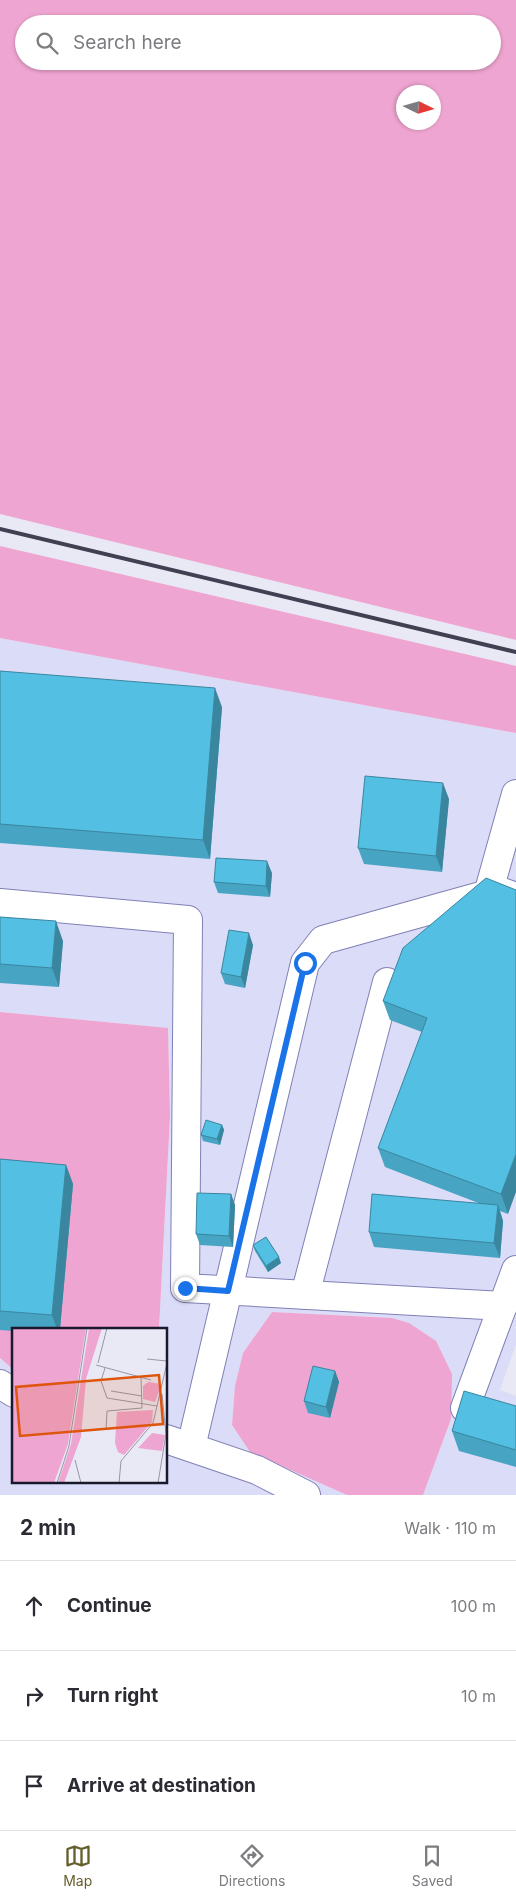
<!DOCTYPE html>
<meta charset="utf-8">
<style>
body{margin:0;font-family:Inter,sans-serif;background:#f2f2f3;color:#2b2b33}
.compass{position:absolute;left:396px;top:85px;width:45px;height:45px;border-radius:50%;background:#fff;box-shadow:0 1px 4px #0004;rotate:95deg}
.stop{position:absolute;width:15px;height:15px;margin:-11px;border:4px solid #1a73e8;border-radius:50%;background:#fff}
.stop.end{background:#1a73e8;border-color:#fff;box-shadow:0 1px 5px #0008}
.list{margin:0;padding:0;list-style:none}
h2{display:flex;justify-content:space-between;align-items:center;height:65px;margin:0;padding:0 20px;font-size:21px}
h2 small{font-size:16px;font-weight:400;color:#7c7c81}
.list li{display:grid;grid-template-columns:32px 1fr auto;gap:15px;align-items:center;box-sizing:border-box;height:90px;padding:0 20px;border-top:1px solid #e1e1e2}
.list b{display:block;font-size:19px;white-space:nowrap}
.list em{font-size:16px;font-style:normal;color:#7c7c81}
.icon{flex:none;width:28px;height:28px;fill:none;stroke:currentColor;stroke-width:2;stroke-linecap:round;stroke-linejoin:round}
.map{position:relative;flex:none;width:516px;height:1495px;overflow:hidden}
.search{position:absolute;background:#fff;box-shadow:0 1px 4px #0004;left:15px;right:15px;top:15px;height:55px;display:flex;align-items:center;gap:12px;box-sizing:border-box;padding:0 18px;border-radius:28px;color:#7c7c81;font-size:19px}
.sheet{height:335px;background:#fff}
nav{display:flex;justify-content:space-around;align-items:center;box-sizing:border-box;height:70px;border-top:1px solid #e1e1e2;background:#fff;font-size:14px;color:#7c7c81}
nav a{display:grid;justify-items:center;gap:2px}
nav .on{color:#655f2c}
.map>svg:first-child{display:block}
.built{fill:#dbdcf7}
.green{fill:#efa5d1;fill-rule:evenodd}
.lines{fill:none;stroke-linecap:round;stroke-linejoin:round}
.minor-casing{stroke:#8080b7;stroke-width:30}
.minor{stroke:#fff;stroke-width:28}
.rail{stroke:#404053;stroke-width:4}
.wall{fill:#47a4c3}
.shaded-wall{fill:#3a869f}
.building{fill:#53bfe3;stroke:#3a869f}
.route{stroke:#1a73e8;stroke-width:6}
.inset-road{fill:none;stroke:#9696a6;stroke-width:1}
.view{fill:#de560e;fill-opacity:0.15;stroke:#de560e;stroke-width:2.5}
.inset-edge{fill:none;stroke:#19192e;stroke-width:2.5}
</style>
<div class="map">
<svg width="516" height="1495" viewBox="0 0 516 1495">
<rect width="100%" height="100%" fill="#e9e9f6"/>
<polygon class="built" points="0,638 516,733 516,1344 500,1390 516,1396 516,1495 423,1495 451,1419 409,1323 392,1318 272,1312 243,1353 235,1386 232,1425 250,1452 347,1495 0,1495 0,1358 14,1370 14,1481 166,1481 166,1329 159,1329 170,1116 168,1028 0,1012"/>
<g class="green">
<path d="M0,0H516V640L0,514ZM24,24H492V61H24ZM404,92H434V122H404Z"/>
<polygon points="0,546 516,666 516,733 0,638"/>
<polygon points="0,1012 168,1028 170,1116 159,1329 14,1329 14,1370 0,1358"/>
<polygon points="272,1312 392,1318 409,1323 436,1341 452,1374 451,1419 423,1495 347,1495 250,1452 232,1425 235,1386 243,1353"/>
</g>
<g class="lines">
<defs>
<g id="minor">
<polyline points="488,894 516,794"/>
<polyline points="0,903 188,920 185,1288 503,1306"/>
<polyline points="305,1295 387,982"/>
<polyline points="0,1384 14,1393"/>
<polyline points="465,1408 516,1270"/>
<polyline points="166,1439 257,1470 306,1495"/>
<polyline points="191,1447 305,963 323,940 499,891 516,897"/>
</g>
</defs>
<use href="#minor" class="minor-casing"/>
<use href="#minor" class="minor"/>
<polyline class="rail" points="0,529 516,652"/>
</g>
<g class="wall">
<polygon points="0,671 222,707 210,859 0,843"/>
<polygon points="449,799 442,872 364,864 358,848"/>
<polygon points="272,873 270,897 218,893 214,882"/>
<polygon points="486,878 508,1214 500,1211 503,1221 500,1258 374,1247 369,1232 481,1204 385,1167 378,1148 422,1032 390,1020 383,1001"/>
<polygon points="0,917 63,941 59,987 0,983"/>
<polygon points="253,945 245,988 225,984 221,973"/>
<polygon points="222,1125 224,1130 220,1145 203,1141 201,1135"/>
<polygon points="0,1159 66,1165 73,1184 60,1329 14,1329 14,1331 0,1330"/>
<polygon points="231,1194 235,1205 233,1247 200,1245 196,1234"/>
<polygon points="253,1245 281,1263 268,1272 255,1251"/>
<polygon points="335,1371 339,1382 330,1418 308,1413 304,1401"/>
<polygon points="516,1406 516,1467 459,1451 452,1431"/>
</g>
<g class="shaded-wall">
<polygon points="215,688 222,707 210,859 203,840"/>
<polygon points="443,783 449,799 442,872 436,856"/>
<polygon points="267,861 272,873 270,897 266,886"/>
<polygon points="56,921 63,941 59,987 52,968"/>
<polygon points="249,933 253,945 245,988 241,977"/>
<polygon points="222,1125 224,1130 220,1145 217,1139"/>
<polygon points="516,1154 516,1192 508,1214 501,1194"/>
<polygon points="66,1165 73,1184 60,1329 57,1329 52,1315"/>
<polygon points="231,1194 235,1205 233,1247 229,1236"/>
<polygon points="498,1205 503,1221 500,1258 494,1243"/>
<polygon points="279,1257 281,1263 268,1272 266,1266"/>
<polygon points="335,1371 339,1382 330,1418 326,1407"/>
</g>
<g class="building">
<polygon points="0,671 215,688 203,840 0,824"/>
<polygon points="365,776 443,783 436,856 358,848"/>
<polygon points="216,858 267,861 266,886 214,882"/>
<polygon points="486,878 516,890 516,1154 501,1194 378,1148 427,1018 383,1001 403,948"/>
<polygon points="0,917 56,921 52,968 0,964"/>
<polygon points="229,930 249,933 241,977 221,973"/>
<polygon points="206,1120 222,1125 217,1139 201,1135"/>
<polygon points="0,1159 66,1165 52,1315 0,1311"/>
<polygon points="197,1193 231,1194 229,1236 196,1234"/>
<polygon points="372,1194 498,1205 494,1243 369,1232"/>
<polygon points="266,1237 279,1257 266,1266 253,1245"/>
<polygon points="313,1366 335,1371 326,1407 304,1401"/>
<polygon points="464,1391 516,1406 516,1450 452,1431"/>
</g>
<g class="lines">
<polyline class="route" points="185,1288 228,1291 305,963"/>
</g>
<g transform="translate(12 1328)">
<rect width="155" height="155" fill="#e9e9f6"/>
<path d="M0,0H74L56,116L42,155H0ZM77,0H90L74,51L69,109L52,155H46L59,116ZM136,54L150,56L143,74L131,71V58ZM141,82L140,94L112,127L106,124L103,115L105,84ZM140,105L153,107L150,123L126,120Z" fill="#efa5d1"/>
<path class="inset-road" d="M135,31L155,33M86,35L95,0M84,37L139,52M93,40L89,53L95,70L145,78M99,63L130,68M94,102L95,83L130,80L129,49M63,132L69,155M45,155L57,118L75,0M107,155L109,133L141,95L155,35M146,155L154,106L150,66"/>
<path class="view" d="M147,47L151,96L8,108L4,59Z"/>
<rect width="155" height="155" class="inset-edge"/>
</g>
</svg>
<svg class="compass" viewBox="-18 -18 36 36"><path d="M0-13l5 13h-10z" fill="#e53935"/><path d="M0 13l5-13h-10z" fill="#7c7c81"/></svg>
<div class="stop" style="left:305px;top:963px"></div>
<div class="stop end" style="left:185px;top:1288px"></div>
<div class="search"><svg class="icon" aria-label="search" viewBox="0 0 24 24"><circle cx="10" cy="10" r="6"/><path d="M15 15l6 6"/></svg>Search here</div>
</div>
<section class="sheet">
<h2>2 min<small>Walk · 110 m</small></h2>
<ul class="list">
<li><svg class="icon" aria-label="ahead" viewBox="0 0 24 24"><path d="M12 20V5M6 11l6-6 6 6"/></svg><div><b>Continue</b></div><em>100 m</em></li>
<li><svg class="icon" aria-label="right" viewBox="0 0 24 24"><path d="M7 20v-9h11M14 6l5 5-5 5"/></svg><div><b>Turn right</b></div><em>10 m</em></li>
<li><svg class="icon" aria-label="arrive" viewBox="0 0 24 24"><path d="M6 21V4h12l-3 4 3 4H6"/></svg><div><b>Arrive at destination</b></div></li>
</ul>
</section>
<nav>
<a class="on"><svg class="icon" aria-label="map" viewBox="0 0 24 24"><path d="M3 6l6-2 6 2 6-2v14l-6 2-6-2-6 2zM9 4v14M15 6v14"/></svg>Map</a>
<a><svg class="icon" aria-label="directions" viewBox="0 0 24 24"><path d="M12 3l9 9-9 9-9-9zM9 14v-3h6M13 9l2 2-2 2"/></svg>Directions</a>
<a><svg class="icon" aria-label="saved" viewBox="0 0 24 24"><path d="M7 4h10v16l-5-4-5 4z"/></svg>Saved</a>
</nav>
